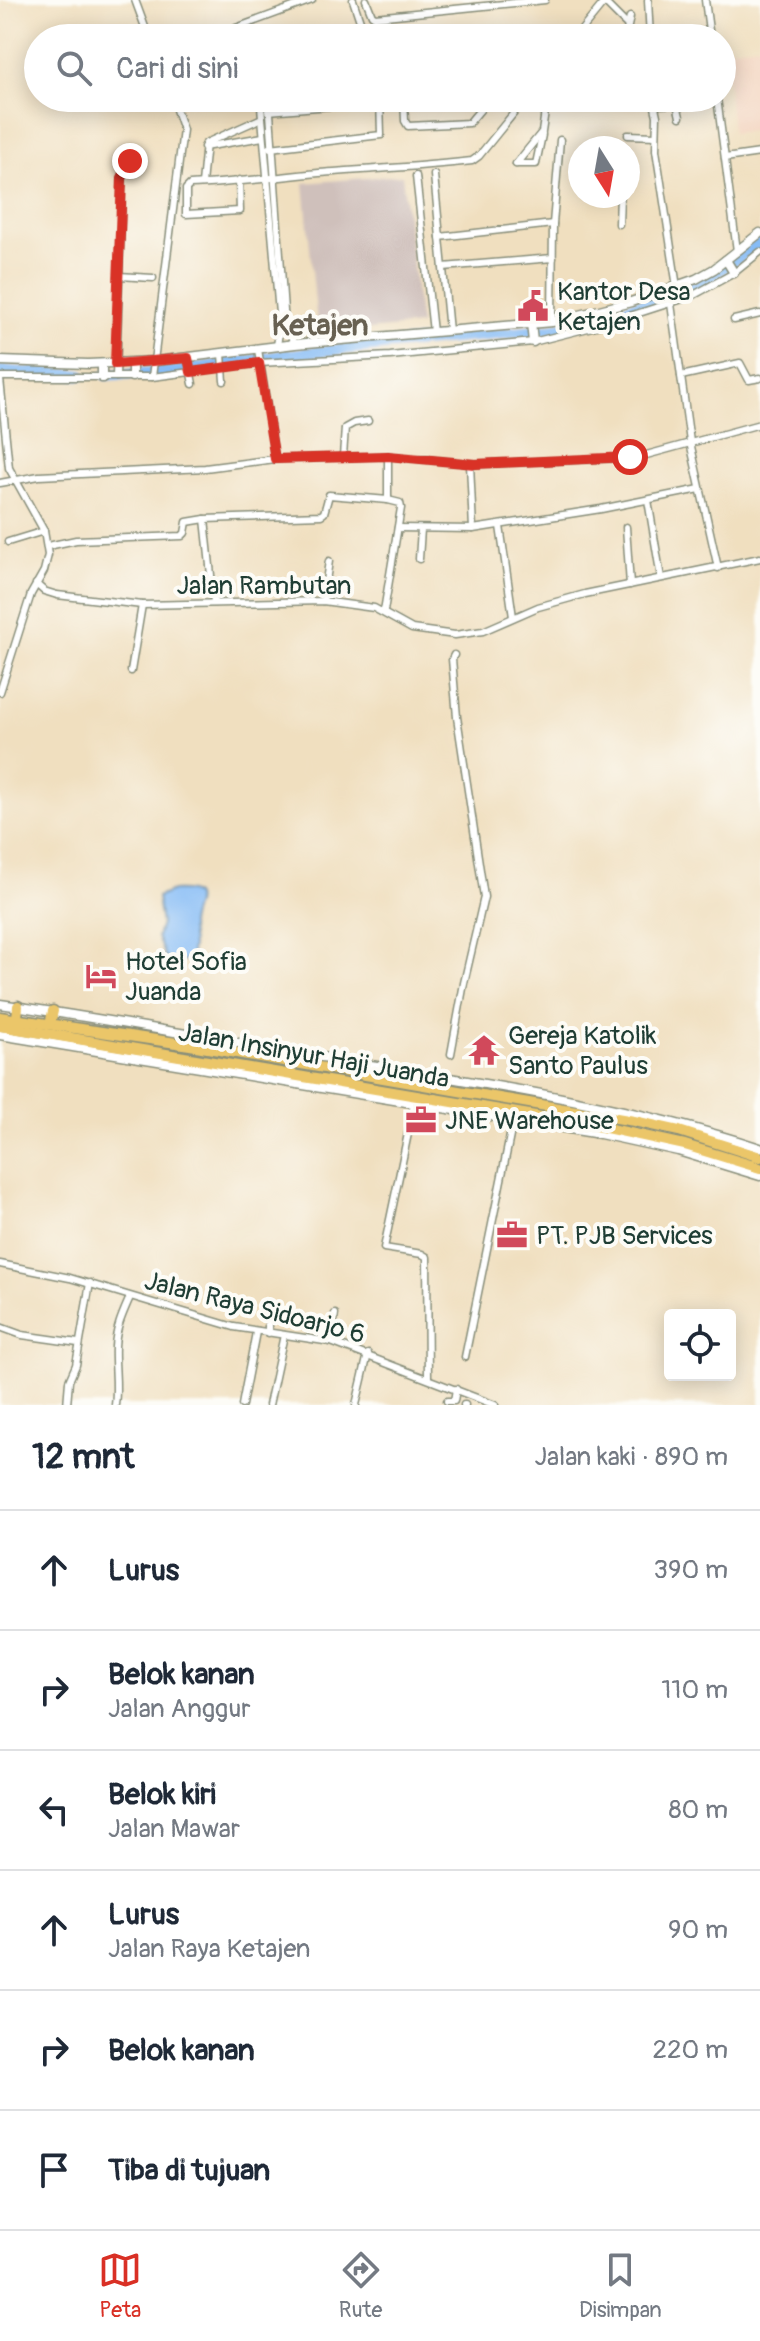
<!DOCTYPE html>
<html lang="id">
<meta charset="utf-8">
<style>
body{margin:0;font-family:Pangolin,sans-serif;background:#f6f6f7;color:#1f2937}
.controls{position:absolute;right:24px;bottom:24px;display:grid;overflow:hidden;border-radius:8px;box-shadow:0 4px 20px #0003}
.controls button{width:72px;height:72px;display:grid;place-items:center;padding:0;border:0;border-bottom:2px solid #e0e1e3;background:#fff;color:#1f2937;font:40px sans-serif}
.compass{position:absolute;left:568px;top:136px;width:72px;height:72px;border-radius:50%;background:#fff;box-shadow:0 4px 20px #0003;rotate:169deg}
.stop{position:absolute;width:24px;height:24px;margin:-18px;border:6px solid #d93025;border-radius:50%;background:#fff}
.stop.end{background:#d93025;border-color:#fff;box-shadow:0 2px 8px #0008}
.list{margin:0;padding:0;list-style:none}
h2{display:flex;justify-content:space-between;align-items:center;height:104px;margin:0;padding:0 32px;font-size:34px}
h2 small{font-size:26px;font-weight:400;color:#747a83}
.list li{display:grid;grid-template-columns:52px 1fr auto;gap:24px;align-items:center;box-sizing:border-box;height:120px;padding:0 32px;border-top:2px solid #e0e1e3}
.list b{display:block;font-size:30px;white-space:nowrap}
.list p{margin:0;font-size:26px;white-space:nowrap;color:#747a83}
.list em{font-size:26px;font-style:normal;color:#747a83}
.icon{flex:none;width:44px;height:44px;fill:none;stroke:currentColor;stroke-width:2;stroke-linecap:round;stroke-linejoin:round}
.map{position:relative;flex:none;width:760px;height:1405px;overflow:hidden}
.search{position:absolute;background:#fff;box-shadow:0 4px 20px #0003;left:24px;right:24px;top:24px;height:88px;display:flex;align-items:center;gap:20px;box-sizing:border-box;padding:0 28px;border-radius:44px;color:#747a83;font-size:30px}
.sheet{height:824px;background:#fff}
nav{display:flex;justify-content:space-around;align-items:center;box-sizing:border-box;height:112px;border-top:2px solid #e0e1e3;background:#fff;font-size:22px;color:#747a83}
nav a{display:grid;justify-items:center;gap:4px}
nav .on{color:#d93025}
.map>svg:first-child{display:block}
.built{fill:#f3d4bf}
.industrial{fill:#cfc0bb}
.water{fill:#86bcf6;stroke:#527c95;stroke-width:2}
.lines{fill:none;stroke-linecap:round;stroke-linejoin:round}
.river{stroke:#86bcf6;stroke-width:11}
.minor-casing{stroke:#888e7a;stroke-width:9}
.tertiary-casing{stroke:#888e7a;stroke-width:11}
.trunk-casing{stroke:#888e7a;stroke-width:13}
.minor{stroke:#fff;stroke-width:6}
.tertiary{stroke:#fff;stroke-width:8}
.trunk{stroke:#ebc669;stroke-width:10}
.route{stroke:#d93025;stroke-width:10}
.labels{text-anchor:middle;stroke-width:8;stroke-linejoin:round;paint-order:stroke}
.poi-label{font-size:26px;fill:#1f3d34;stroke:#fdfcf7;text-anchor:start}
.street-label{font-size:26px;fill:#1f3d34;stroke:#fdfcf7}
.quarter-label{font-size:30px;font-weight:bold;fill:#686152;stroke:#fdfcf7}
</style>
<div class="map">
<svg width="760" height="1405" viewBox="0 0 760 1405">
<rect width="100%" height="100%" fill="#fdfcf7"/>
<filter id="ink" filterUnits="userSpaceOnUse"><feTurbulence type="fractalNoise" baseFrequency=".0125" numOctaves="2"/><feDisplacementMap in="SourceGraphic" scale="16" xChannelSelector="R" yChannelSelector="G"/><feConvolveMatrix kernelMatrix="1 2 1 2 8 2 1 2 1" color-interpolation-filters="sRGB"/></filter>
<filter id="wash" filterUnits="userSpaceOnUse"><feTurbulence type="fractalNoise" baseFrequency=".006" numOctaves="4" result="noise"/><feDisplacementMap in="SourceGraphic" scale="32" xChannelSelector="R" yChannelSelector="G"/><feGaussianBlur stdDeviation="1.8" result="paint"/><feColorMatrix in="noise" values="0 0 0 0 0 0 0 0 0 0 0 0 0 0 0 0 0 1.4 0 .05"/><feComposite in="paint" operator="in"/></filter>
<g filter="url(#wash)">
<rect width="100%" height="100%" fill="#f0dfbf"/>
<polygon class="built" points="760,45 760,130 732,133 725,49"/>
<polygon class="industrial" points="402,175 420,325 318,335 304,183"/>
<path class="water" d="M172,891C210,889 191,906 190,925C190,939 195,945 189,958L180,963L165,957L157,937L161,924L157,897Z"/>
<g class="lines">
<g class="river">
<polyline points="0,371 81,375"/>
<polyline points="106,375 179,371 283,355 552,329 600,317 702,283 760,243"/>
</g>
</g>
</g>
<g filter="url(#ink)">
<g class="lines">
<defs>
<g id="minor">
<polyline points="135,0 149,38"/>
<polyline points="366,0 372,15 375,17 545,0"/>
<polyline points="648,0 650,38"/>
<polyline points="705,0 710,38"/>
<polyline points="604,2 627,25"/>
<polyline points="626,35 630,17"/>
<polyline points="209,38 312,0"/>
<polyline points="338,38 362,27 353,0"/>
<polyline points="575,38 606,0"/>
<polyline points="272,98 261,106 280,325 277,346"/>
<polyline points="404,98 405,121 408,126 469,123 490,98"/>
<polyline points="653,98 657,116 656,150 677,287"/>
<polyline points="717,98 737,251"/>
<polyline points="269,99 285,325 295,344"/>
<polyline points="654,105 677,104 680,117"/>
<polyline points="268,111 380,102"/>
<polyline points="628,135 656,136"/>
<polyline points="204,147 263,137"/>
<polyline points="270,148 381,135 380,98"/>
<polyline points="725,158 760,153"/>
<polyline points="516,164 542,132 547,98"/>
<polyline points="516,164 536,164 542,135"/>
<polyline points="434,175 449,331"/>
<polyline points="416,176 433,332"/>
<path d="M239,180L240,211L186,214V189L190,185C233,183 276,177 319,173C370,169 421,167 472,161L479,156L526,98"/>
<polyline points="202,184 206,143 262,118"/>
<polyline points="619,224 620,196"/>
<polyline points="440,237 553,224"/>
<polyline points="443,267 553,258"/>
<polyline points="119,276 153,278"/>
<polyline points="669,289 690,442 718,568"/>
<polyline points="734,320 760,314"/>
<polyline points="552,322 553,224 560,140"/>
<polyline points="258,349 275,459"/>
<polyline points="222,354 224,381"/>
<polyline points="188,358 193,384"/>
<polyline points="681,376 740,363 749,380 760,378"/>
<polyline points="0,377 152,377 259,363 390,356 533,342 608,323 692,296 734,273 760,252"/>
<polyline points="116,377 122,179 128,164 140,155"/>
<polyline points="152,377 183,130 172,98"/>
<polyline points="0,379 9,468 44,531 48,555 44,571 31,594 0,692"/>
<polyline points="343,456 345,428 354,423 368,421"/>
<polyline points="470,464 473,529"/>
<polyline points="0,483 39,476 205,468 275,459 388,456 475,464 639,457 760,424"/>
<polyline points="388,500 388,456"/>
<polyline points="648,500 661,578"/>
<polyline points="205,519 214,603"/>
<polyline points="500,526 513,617"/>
<polyline points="626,527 630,585"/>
<polyline points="398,528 473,529 601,509 700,489"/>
<polyline points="8,542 44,531"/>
<polyline points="48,546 76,540 182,536 185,533 187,522 205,519 321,515 324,513 329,495 388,500 400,503 401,508 384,611"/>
<polyline points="419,559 421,529"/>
<polyline points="36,584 44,591 57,595 142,605 323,601 374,608 412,629 455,635 483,631 538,607 585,594 760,558"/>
<polyline points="323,601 329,561"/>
<polyline points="131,671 142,605"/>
<polyline points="451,1054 464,983 484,897 457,717 452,659 454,655"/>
<polyline points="414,1105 384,1248 422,1254 427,1257 428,1378"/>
<polyline points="0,1264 70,1278 234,1327 331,1342 495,1405"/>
<polyline points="268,1304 268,1333"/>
<polyline points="0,1327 22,1335 78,1343"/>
<polyline points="331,1342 335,1314"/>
<polyline points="465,1357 513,1121"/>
<polyline points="447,1401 454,1401 456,1389"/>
<polyline points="67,1405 69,1381 76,1365 90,1283"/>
<path d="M115,1405C118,1385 114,1366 115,1346C116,1328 123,1313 130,1297"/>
<polyline points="242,1405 256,1332"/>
<polyline points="269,1405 284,1335"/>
<polyline points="356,1405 368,1354"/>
<polyline points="464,1405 465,1405"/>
</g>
<g id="tertiary">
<polyline points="726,260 734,273"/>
<polyline points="531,323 533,342"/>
<polyline points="0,361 88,364 156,361 295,344 552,322 631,302 696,279 714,269 760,233"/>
<polyline points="102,364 102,378"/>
<polyline points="132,377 132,363"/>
<path d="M0,1004C106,1019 211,1039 316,1056C466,1081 615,1101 760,1148"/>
<polyline points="0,1035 600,1134 678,1151 760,1176"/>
</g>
<g id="trunk">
<polyline points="0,1017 190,1045 634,1121 679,1131 760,1157"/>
<polyline points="17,1019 18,1006"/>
<polyline points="50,1024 53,1011"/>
<polyline points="0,1026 602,1127 685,1145 760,1168"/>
</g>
</defs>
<use href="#minor" class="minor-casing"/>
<use href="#tertiary" class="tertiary-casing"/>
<use href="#trunk" class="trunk-casing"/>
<use href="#minor" class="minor"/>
<use href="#tertiary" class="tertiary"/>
<use href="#trunk" class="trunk"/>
</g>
</g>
<g class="lines" filter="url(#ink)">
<polyline class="route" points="130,161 125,169 122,179 115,364 188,358 191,372 259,363 275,459 388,456 475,464 630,457"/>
</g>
<defs>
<symbol id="civic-bare" viewBox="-9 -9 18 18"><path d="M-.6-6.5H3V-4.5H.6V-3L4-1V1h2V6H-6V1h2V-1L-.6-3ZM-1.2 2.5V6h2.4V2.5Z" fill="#d1495b" stroke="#fdfcf7" stroke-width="2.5" paint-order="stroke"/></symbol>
<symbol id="hotel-bare" viewBox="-9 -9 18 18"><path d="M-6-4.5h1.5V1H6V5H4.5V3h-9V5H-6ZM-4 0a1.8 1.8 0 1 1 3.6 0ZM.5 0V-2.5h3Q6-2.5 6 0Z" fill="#d1495b" stroke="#fdfcf7" stroke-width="2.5" paint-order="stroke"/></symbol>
<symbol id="temple-bare" viewBox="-9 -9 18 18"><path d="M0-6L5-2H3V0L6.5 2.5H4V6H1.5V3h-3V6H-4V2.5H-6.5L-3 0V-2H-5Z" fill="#d1495b" stroke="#fdfcf7" stroke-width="2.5" paint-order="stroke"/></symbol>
<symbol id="office-bare" viewBox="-9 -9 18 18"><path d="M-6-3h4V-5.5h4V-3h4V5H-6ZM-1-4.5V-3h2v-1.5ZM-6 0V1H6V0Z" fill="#d1495b" stroke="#fdfcf7" stroke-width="2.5" paint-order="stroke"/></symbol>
</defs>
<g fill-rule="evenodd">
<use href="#civic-bare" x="511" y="284" width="44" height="44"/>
<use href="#hotel-bare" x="79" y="954" width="44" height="44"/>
<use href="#temple-bare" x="462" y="1028" width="44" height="44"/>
<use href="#office-bare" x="399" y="1098" width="44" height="44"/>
<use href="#office-bare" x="490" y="1213" width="44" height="44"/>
</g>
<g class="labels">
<g class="poi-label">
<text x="557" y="300">Kantor Desa<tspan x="557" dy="30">Ketajen</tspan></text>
<text x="125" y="970">Hotel Sofia<tspan x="125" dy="30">Juanda</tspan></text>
<text x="508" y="1044">Gereja Katolik<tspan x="508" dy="30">Santo Paulus</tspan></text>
<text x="445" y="1129">JNE Warehouse</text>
<text x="536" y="1244">PT. PJB Services</text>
</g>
<g class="street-label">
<text x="264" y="594">Jalan Rambutan</text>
<text transform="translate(314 1055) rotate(10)" y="9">Jalan Insinyur Haji Juanda</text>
<text transform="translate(255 1307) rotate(14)" y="9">Jalan Raya Sidoarjo 6</text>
</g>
<g class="quarter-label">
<text x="320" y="335">Ketajen</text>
</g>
</g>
</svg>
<div class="controls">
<button><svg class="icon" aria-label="locate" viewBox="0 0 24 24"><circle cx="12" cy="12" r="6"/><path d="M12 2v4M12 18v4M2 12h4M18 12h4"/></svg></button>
</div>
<svg class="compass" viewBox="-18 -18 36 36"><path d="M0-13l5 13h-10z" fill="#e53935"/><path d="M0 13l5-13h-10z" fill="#747a83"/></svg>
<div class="stop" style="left:630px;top:457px"></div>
<div class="stop end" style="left:130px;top:161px"></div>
<div class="search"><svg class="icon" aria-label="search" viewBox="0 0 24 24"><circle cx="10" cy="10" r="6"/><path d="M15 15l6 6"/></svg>Cari di sini</div>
</div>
<section class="sheet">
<h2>12 mnt<small>Jalan kaki · 890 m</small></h2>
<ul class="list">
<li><svg class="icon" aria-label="ahead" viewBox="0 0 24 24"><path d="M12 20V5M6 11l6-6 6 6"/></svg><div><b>Lurus</b></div><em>390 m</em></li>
<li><svg class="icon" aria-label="right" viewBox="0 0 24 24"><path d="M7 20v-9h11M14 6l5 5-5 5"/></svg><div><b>Belok kanan</b><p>Jalan Anggur</p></div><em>110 m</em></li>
<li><svg class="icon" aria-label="left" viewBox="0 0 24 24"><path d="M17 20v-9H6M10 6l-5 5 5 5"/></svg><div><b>Belok kiri</b><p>Jalan Mawar</p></div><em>80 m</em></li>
<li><svg class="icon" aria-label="ahead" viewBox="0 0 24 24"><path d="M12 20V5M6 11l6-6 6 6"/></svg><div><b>Lurus</b><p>Jalan Raya Ketajen</p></div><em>90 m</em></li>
<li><svg class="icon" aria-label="right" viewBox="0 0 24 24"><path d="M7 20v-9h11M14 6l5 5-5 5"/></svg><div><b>Belok kanan</b></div><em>220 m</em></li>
<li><svg class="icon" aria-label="arrive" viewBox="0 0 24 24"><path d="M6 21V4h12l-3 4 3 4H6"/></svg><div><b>Tiba di tujuan</b></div></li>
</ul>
</section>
<nav>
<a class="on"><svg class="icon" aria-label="map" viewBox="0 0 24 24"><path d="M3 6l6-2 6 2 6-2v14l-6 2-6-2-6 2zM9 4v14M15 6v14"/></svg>Peta</a>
<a><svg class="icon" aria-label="directions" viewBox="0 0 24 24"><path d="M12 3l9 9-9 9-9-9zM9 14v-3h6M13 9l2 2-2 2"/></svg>Rute</a>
<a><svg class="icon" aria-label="saved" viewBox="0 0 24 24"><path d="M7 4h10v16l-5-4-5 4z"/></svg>Disimpan</a>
</nav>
